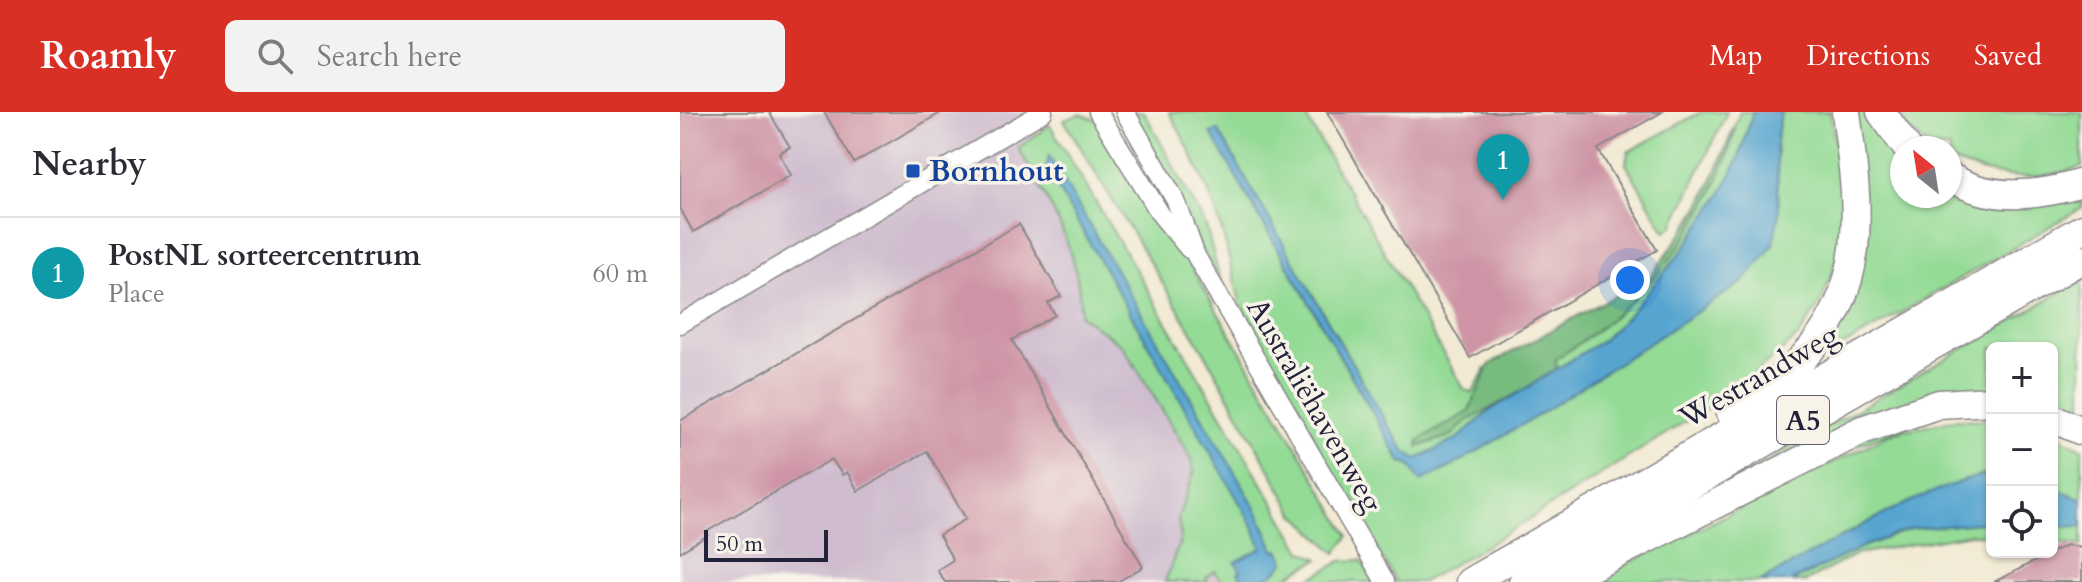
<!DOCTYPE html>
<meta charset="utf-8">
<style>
body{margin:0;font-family:Cardo,serif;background:#f2f2f3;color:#2b2b33}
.controls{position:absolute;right:24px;bottom:24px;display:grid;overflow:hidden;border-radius:12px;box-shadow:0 2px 6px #0004}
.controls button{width:72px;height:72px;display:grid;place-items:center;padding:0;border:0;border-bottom:2px solid #e1e1e2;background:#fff;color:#2b2b33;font:40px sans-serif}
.compass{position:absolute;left:1210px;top:24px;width:72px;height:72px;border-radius:50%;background:#fff;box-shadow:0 2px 6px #0004;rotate:330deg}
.scale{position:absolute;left:24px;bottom:20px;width:124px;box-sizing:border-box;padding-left:8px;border:4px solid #22223b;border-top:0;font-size:22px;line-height:28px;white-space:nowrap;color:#22223b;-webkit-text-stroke:6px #f7f3e8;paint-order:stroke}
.you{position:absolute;left:950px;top:168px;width:28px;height:28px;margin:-20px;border:6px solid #fff;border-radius:50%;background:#1a73e8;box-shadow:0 0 0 12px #1a73e833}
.badge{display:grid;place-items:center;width:52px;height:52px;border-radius:50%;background:#d93025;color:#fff;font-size:26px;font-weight:700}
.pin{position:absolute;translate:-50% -66px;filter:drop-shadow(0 2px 4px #0008)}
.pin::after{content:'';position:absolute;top:42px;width:28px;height:24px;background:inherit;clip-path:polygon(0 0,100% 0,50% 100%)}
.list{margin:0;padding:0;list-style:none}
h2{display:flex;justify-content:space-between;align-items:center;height:104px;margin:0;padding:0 32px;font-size:34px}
h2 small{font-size:26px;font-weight:400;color:#7c7c81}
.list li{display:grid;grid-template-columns:52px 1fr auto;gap:24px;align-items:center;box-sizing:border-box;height:112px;padding:0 32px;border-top:2px solid #e1e1e2}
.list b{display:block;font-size:30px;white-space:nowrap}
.list p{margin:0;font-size:26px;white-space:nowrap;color:#7c7c81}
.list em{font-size:26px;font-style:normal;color:#7c7c81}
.icon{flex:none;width:44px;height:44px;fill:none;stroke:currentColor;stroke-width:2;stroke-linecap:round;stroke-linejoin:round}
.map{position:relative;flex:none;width:1402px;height:470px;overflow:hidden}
header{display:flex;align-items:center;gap:48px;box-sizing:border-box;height:112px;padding:0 40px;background:#d93025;color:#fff}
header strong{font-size:38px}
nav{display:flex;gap:44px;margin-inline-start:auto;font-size:28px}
.search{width:560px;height:72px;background:#f2f2f3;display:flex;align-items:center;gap:20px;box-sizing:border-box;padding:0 28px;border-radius:12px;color:#7c7c81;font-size:30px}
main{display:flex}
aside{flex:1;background:#fff}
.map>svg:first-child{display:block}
.industrial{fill:#cfbdcf}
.green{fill:#94db96;stroke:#5b7e68;stroke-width:2}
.forest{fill:#77bb7f;stroke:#4c6e5d;stroke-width:2}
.water{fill:#56a5d0;stroke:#3c6486;stroke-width:2}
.building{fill:#ce94a6}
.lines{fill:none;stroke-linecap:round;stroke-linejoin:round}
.minor-casing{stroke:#8a8688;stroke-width:21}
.highway-casing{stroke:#8a8688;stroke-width:31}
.minor{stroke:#fff;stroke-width:18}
.highway{stroke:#fff;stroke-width:28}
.transit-dot{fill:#1a4fb4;stroke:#f7f3e8;stroke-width:3}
.labels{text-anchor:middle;stroke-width:7;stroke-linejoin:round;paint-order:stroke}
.shield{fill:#f7f3e8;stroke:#62616f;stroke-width:2}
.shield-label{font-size:28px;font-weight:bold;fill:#22223b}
.transit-label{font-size:30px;font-weight:bold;fill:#164399;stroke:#f7f3e8;text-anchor:start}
.street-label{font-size:30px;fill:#22223b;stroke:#f7f3e8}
</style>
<header>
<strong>Roamly</strong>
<div class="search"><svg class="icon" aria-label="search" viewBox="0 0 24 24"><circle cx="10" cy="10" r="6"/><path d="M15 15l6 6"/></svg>Search here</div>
<nav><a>Map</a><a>Directions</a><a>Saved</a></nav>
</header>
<main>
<aside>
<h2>Nearby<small></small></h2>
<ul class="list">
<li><span class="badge" style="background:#0f9aa8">1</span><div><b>PostNL sorteercentrum</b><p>Place</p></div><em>60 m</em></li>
</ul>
</aside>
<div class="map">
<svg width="1402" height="470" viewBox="0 0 1402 470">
<rect width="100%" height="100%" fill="#f7f3e8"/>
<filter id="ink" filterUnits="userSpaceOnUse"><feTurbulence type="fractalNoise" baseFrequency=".0125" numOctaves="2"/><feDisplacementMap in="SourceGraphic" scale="16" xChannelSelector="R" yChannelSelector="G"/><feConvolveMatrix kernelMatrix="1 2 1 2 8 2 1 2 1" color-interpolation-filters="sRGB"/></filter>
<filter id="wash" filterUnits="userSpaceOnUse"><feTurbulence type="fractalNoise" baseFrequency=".006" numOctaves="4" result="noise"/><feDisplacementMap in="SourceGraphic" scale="32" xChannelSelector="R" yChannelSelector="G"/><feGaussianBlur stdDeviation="1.8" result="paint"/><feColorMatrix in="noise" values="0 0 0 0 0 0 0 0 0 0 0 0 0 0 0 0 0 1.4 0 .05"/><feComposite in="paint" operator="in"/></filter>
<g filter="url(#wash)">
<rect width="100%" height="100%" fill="#f2ead4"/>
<polygon class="industrial" points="0,0 344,0 615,470 0,470"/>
<g class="green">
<polygon points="450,0 464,0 526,114 543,179"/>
<path d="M489,0H623L784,277L792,281L805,257L971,164L999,128L1029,77L1060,0H1073L1058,48L1041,82L1003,138L951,200L923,228L808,300L779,326L737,347L724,338L706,310L538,18L560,72L721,350L729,351L741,369L769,356L852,307L1063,170L1093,133L1099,101L1096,29L1101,0H1150L1163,77L1159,141L1142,188L1119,224L1051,281L811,431L742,470H716L568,214C556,182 551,151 542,119C531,78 510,37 489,0Z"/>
<polygon points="1021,0 1047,0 993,114 985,119 946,52 948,40"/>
<polygon points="1172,0 1193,0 1222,41 1222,84 1270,84 1270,75 1402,78 1402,96 1108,266 1172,179"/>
<path d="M1217,0H1402V54C1357,72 1314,66 1270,49V36H1251L1228,17Z"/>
<polygon points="401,2 424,11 447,46 669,424 656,441 614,401 523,238 384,8"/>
<path d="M370,13L622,439L639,447L597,470H542L535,459L526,466L528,470H485L501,426L498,407L514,360L512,347L443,234L400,203C402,142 368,87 338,36Z"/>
<polygon points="1402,168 1402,310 1372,297 1372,236 1312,236 1312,282 1001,399"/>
<polygon points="1277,307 1312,308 1312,361 1279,370 1196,408 1079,470 911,470 1215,320"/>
<polygon points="1372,320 1402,336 1402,387 1372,375"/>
<polygon points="1300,409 1312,410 1312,424 1290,422 1176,442 1125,470 1111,470 1182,435 1230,417"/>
<polygon points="1402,414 1402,433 1372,430 1372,415"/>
<polygon points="681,448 694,470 625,470 661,449"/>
</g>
<path class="forest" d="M1056,15C1030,118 963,191 876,247L877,259L784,311L773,323L738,335L739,328L788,300L810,252L971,164L1018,99Z"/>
<g class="water">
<polygon points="1073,0 1101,0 1096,29 1099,101 1093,133 1063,170 852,307 769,356 741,369 729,352 721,350 531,21 538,18 706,310 724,338 737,347 779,326 808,300 923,228 951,200 1003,138 1041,82 1058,48"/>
<path d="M369,44L578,400L595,439L599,438L605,449C594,466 580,470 563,468L558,461L561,459L555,450L582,436L572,412L366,56Z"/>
<path d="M1312,361V410L1230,417L1182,435L1111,470H1079C1153,431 1230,380 1312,361Z"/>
<polygon points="1372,375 1402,387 1402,414 1372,415"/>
</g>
<g id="blocks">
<g class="building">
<polygon points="0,0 89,0 110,35 99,41 111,63 13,120 0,96"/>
<polygon points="144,0 262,0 174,51"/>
<polygon points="647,0 982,0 918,37 977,138 790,246"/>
<polygon points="339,112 381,184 368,191 375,203 332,228 463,455 437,470 265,470 257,458 273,448 259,423 286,407 247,339 178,379 167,360 162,363 152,347 26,420 28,423 0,440 0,309"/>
<polygon points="1386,433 1402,435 1402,470 1314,470"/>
</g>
</g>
</g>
<g filter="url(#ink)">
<use href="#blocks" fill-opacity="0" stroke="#8a8688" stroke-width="2"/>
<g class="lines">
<defs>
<g id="minor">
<polyline points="418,0 481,103 509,137"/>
<polyline points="445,0 496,89 516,144 705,470"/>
<polyline points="0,212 363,0"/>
</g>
<g id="highway">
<polyline points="1201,0 1227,36"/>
<path d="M1270,65C1310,90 1360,84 1402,71"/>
<path d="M1051,301C1074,285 1100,270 1120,249C1192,175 1178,93 1166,0"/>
<polyline points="1372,306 1402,319"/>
<polyline points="790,470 1402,117"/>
<polyline points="843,470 1402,147"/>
<polyline points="881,470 1182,318 1259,292 1312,289"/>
</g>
</defs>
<use href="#minor" class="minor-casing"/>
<use href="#highway" class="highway-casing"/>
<use href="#minor" class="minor"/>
<use href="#highway" class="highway"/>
</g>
</g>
<rect class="transit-dot" x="225" y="51" width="16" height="16" rx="4"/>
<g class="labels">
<rect class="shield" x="1097" y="284" width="52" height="48" rx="6"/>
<g class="shield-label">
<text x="1123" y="318">A5</text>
</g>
<g class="transit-label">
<text x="249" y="69">Bornhout</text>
</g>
<g class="street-label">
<text transform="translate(1079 264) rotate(-30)" y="10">Westrandweg</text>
<text transform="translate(635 293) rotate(60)" y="10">Australiëhavenweg</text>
</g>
</g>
</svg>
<div class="controls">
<button>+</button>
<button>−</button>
<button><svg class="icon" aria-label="locate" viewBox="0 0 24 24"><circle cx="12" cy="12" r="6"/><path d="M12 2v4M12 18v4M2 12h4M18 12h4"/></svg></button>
</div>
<svg class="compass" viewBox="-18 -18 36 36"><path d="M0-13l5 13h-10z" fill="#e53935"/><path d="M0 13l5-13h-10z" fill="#7c7c81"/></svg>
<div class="scale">50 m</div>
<div class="you"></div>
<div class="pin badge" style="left:823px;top:88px;background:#0f9aa8">1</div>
</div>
</main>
